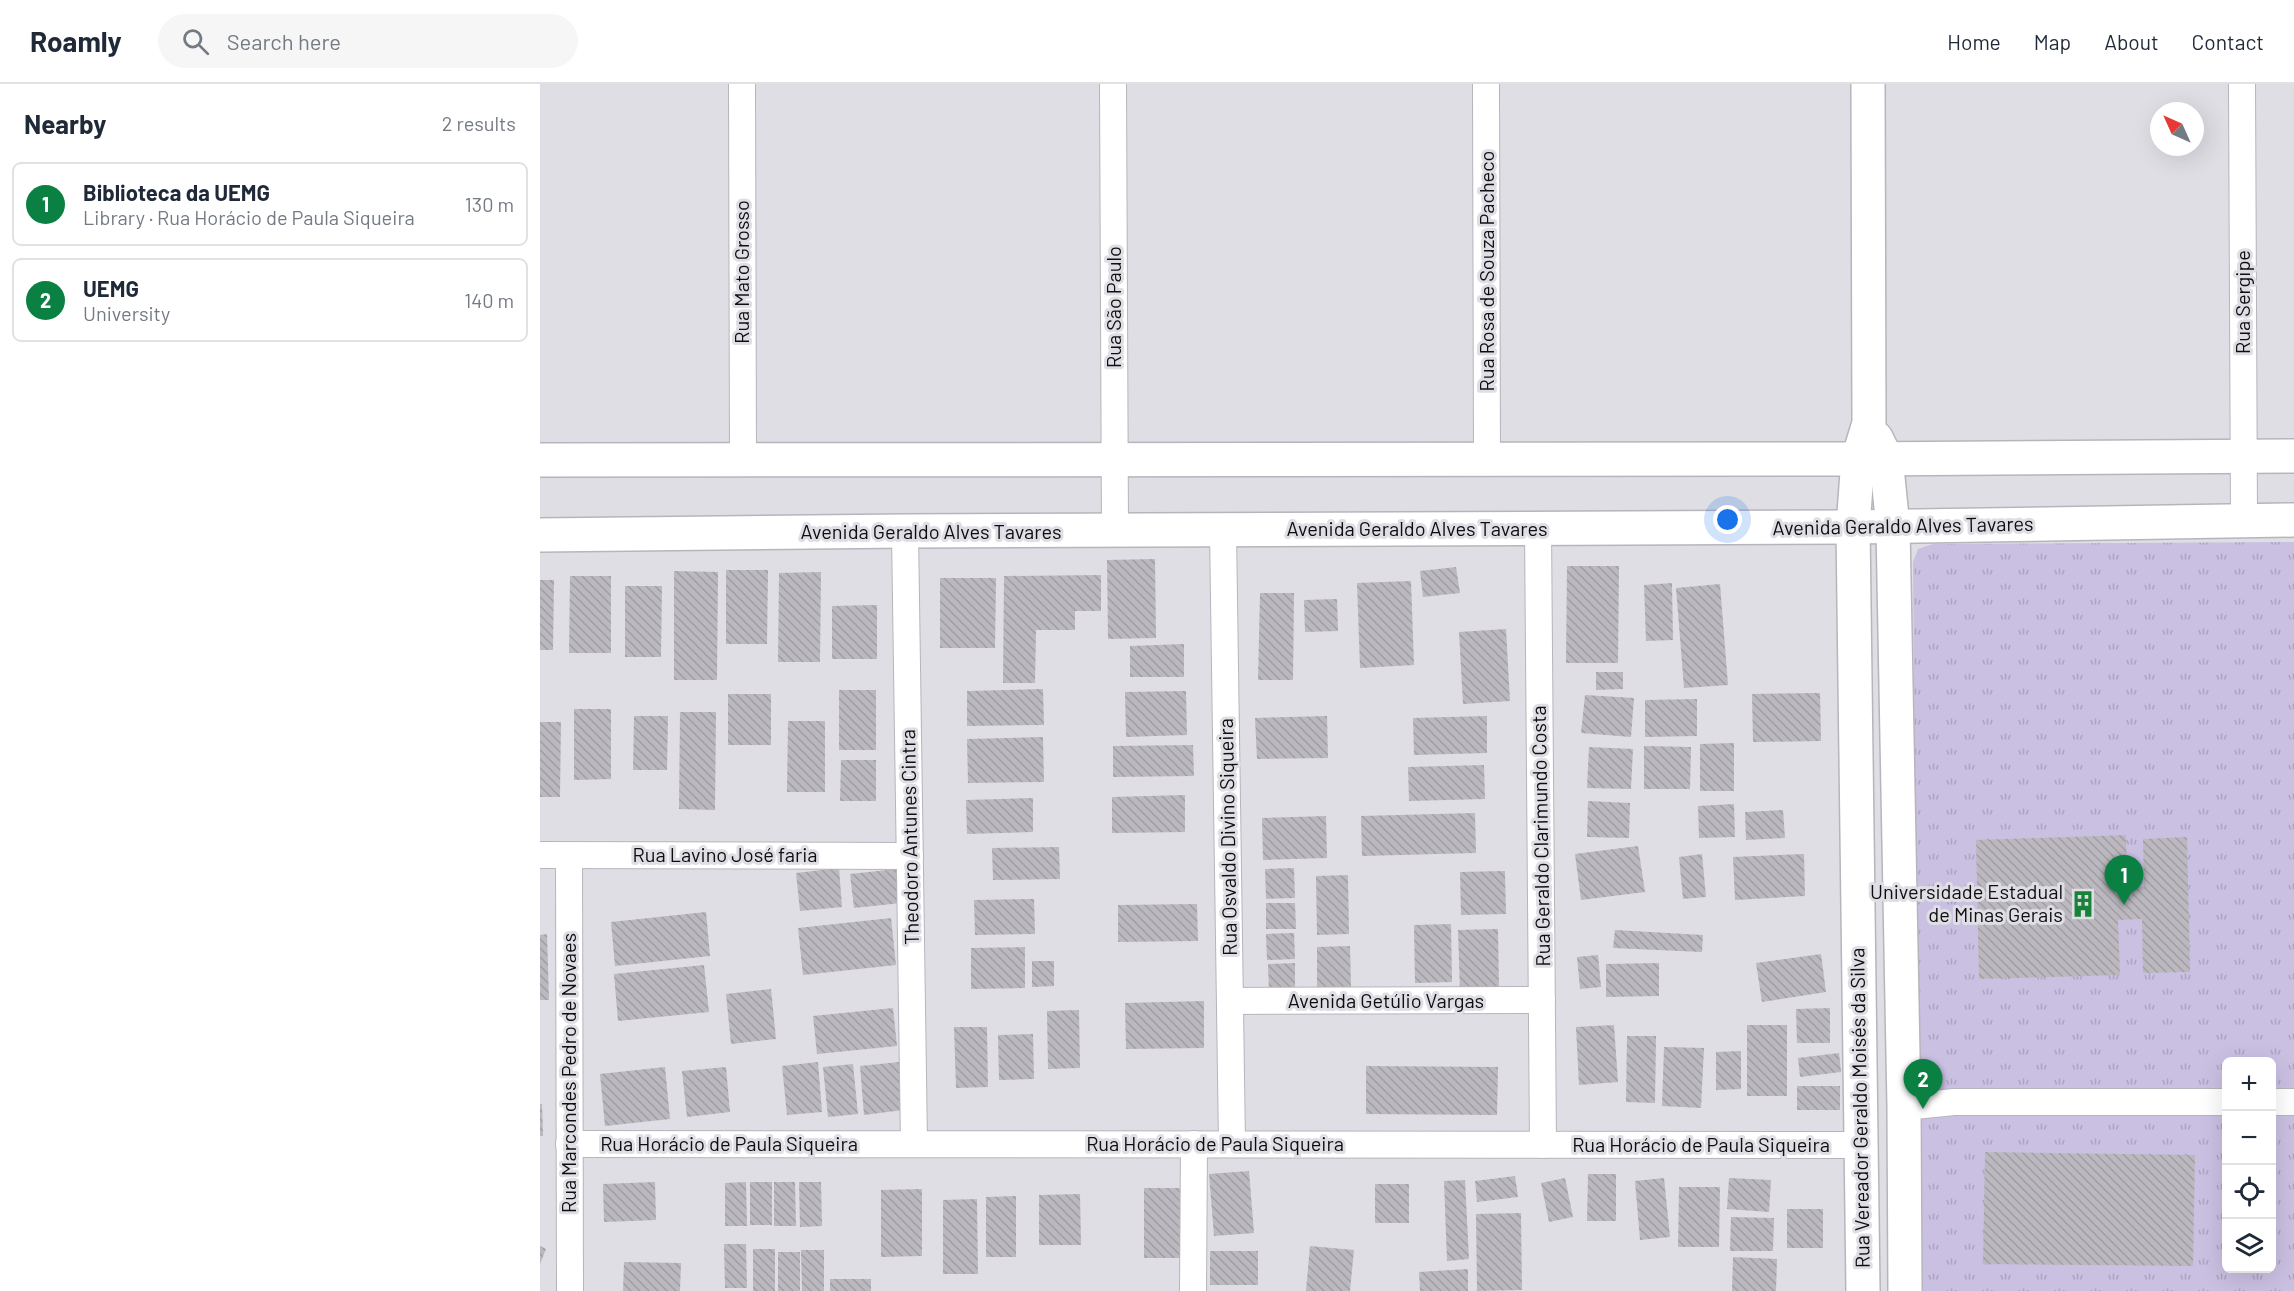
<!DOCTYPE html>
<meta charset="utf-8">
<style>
body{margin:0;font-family:Barlow,sans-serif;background:#f6f6f7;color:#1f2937}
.controls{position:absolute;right:18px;bottom:18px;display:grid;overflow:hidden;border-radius:9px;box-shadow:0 6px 24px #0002}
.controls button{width:54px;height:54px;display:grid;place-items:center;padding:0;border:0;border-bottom:2px solid #e0e1e3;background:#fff;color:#1f2937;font:30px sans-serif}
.compass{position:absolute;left:1610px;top:18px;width:54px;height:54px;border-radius:50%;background:#fff;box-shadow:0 6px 24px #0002;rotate:315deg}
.you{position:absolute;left:1188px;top:436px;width:21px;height:21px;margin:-15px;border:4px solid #fff;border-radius:50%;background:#1a73e8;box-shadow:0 0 0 9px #1a73e833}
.badge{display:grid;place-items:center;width:39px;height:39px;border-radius:50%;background:#0b8043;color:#fff;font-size:20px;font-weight:700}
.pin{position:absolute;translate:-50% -50px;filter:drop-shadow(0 2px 3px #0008)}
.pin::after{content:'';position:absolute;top:32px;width:21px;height:18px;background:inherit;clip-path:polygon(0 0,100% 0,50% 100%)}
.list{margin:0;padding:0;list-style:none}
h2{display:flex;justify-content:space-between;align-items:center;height:78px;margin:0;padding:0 24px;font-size:26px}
h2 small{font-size:20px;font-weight:400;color:#747a83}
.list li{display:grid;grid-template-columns:39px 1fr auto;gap:18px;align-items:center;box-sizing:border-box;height:84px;margin:0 12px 12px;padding:0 12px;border:2px solid #e0e1e3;border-radius:9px}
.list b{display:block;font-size:22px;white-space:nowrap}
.list p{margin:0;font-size:20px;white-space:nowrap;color:#747a83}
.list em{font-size:20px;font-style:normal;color:#747a83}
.icon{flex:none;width:33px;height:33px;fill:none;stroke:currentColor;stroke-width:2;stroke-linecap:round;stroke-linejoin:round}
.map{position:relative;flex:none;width:1754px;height:1207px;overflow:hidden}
header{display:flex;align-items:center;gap:36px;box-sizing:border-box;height:84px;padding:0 30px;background:#fff;border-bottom:2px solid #e0e1e3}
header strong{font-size:28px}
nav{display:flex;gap:33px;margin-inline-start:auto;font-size:21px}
.search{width:420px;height:54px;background:#f6f6f7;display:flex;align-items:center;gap:15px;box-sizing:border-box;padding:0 21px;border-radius:33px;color:#747a83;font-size:22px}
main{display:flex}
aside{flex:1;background:#fff}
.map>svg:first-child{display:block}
.grass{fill:url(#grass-tufts);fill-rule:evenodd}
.building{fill:url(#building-back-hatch)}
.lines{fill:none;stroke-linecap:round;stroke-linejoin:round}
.street-casing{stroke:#b7b5bc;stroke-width:28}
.secondary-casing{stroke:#b7b5bc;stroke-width:36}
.street{stroke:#fff;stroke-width:26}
.secondary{stroke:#fff;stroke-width:33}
.labels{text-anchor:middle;stroke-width:6;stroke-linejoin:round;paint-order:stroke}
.street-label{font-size:20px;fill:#0e0d0f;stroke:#dfdee4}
.poi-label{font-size:20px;fill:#0e0d0f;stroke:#dfdee4;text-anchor:end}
</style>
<header>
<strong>Roamly</strong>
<div class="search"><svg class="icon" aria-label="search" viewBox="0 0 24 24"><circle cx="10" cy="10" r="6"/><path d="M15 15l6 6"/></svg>Search here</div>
<nav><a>Home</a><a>Map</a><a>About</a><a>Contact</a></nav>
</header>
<main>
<aside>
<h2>Nearby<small>2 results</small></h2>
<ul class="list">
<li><span class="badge">1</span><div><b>Biblioteca da UEMG</b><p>Library · Rua Horácio de Paula Siqueira</p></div><em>130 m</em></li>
<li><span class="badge">2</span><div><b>UEMG</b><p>University</p></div><em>140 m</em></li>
</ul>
</aside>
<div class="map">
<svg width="1754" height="1207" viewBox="0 0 1754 1207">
<defs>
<pattern id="grass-tufts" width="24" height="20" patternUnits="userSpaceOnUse" patternTransform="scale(1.5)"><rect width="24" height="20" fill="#cac0e2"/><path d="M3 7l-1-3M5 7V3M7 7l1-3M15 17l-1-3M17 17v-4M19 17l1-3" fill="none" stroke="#aca4c1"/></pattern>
<pattern id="building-back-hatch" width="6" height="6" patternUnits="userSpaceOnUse" patternTransform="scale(1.5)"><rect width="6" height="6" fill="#bbb9bf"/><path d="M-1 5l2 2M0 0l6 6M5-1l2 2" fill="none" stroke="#a09ea3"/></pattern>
</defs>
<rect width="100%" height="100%" fill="#dfdee4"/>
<path class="grass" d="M1754,458V1207H1379L1373,478L1378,465L1393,460ZM1686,978H1732V1184H1686Z"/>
<g class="building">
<polygon points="615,475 616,554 568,555 567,476"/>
<polygon points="1027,482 1079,482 1078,579 1026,579"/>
<polygon points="916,483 920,509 883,513 880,487"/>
<polygon points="186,486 228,486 227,560 186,560"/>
<polygon points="134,487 178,488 177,596 134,596"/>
<polygon points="281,488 280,578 238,578 239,489"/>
<polygon points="561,491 561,527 535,527 535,546 496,546 495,599 463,599 464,492"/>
<polygon points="30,492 71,492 71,569 29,569"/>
<polygon points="400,494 456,494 455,564 400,564"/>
<polygon points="0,496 14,496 13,566 0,566"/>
<polygon points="871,497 874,581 820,584 817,499"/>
<polygon points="1132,499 1133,556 1106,557 1104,501"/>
<polygon points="1180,500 1188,601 1144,604 1136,504"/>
<polygon points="85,502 122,502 121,573 85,573"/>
<polygon points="720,509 754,509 753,596 718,596"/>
<polygon points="797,515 798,547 765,548 764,516"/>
<polygon points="337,521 337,575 292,575 292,522"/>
<polygon points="966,545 970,617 923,620 919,548"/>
<polygon points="644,560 644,593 590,593 590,562"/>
<polygon points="1056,588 1083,588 1083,605 1056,606"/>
<polygon points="503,605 504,641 427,642 427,607"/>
<rect x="299" y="606" width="37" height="60"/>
<polygon points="646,607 647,651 586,653 585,608"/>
<polygon points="1280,609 1281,657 1213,658 1212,610"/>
<rect x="188" y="610" width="43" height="51"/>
<polygon points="1045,611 1094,614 1091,653 1041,649"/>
<polygon points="1157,615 1157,652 1105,653 1105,616"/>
<polygon points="34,625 71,625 71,695 34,696"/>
<polygon points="140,628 176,628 175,726 139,725"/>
<polygon points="94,632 128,632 127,686 93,686"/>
<polygon points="787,632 788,674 717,675 715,634"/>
<polygon points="947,632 947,669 874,671 873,634"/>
<polygon points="248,637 285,637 285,708 247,708"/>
<polygon points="0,638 21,638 20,713 0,713"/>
<polygon points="503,653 504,698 428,699 427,655"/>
<polygon points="1194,659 1194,707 1160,707 1160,660"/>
<polygon points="653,661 654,692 573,693 573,662"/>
<polygon points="1104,662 1151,663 1150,705 1104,705"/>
<polygon points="1049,663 1093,665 1091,705 1047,704"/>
<polygon points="301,676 336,676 336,717 300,717"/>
<polygon points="944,681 945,715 869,717 868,683"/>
<polygon points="645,711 645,748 572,749 572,713"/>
<polygon points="493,714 493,748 427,750 426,716"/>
<polygon points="1048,717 1090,719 1089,754 1047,753"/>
<polygon points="1194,720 1195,753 1159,754 1158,722"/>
<polygon points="1243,726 1245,754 1206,756 1205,728"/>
<polygon points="935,729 936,769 822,772 821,732"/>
<polygon points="786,732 787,774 723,776 722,734"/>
<polygon points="1586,751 1587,804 1604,803 1603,755 1647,753 1650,888 1603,889 1602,835 1578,836 1580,891 1439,895 1436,756"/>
<polygon points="1098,762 1105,808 1041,816 1035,770"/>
<polygon points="519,763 520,795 453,796 452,764"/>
<polygon points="1162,770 1166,813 1143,815 1139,773"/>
<polygon points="1264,770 1265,812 1195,816 1193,773"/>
<polygon points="299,784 302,823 260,827 256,789"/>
<polygon points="754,784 755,814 726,815 725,785"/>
<polygon points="357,785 361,819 314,824 310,790"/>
<polygon points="965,787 966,830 921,831 920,788"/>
<polygon points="808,791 809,850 777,851 776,792"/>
<polygon points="494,815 495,850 435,851 434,816"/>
<polygon points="726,819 755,819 756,845 726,845"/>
<polygon points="657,820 658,857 578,858 578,821"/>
<polygon points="166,828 170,872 75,882 71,838"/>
<polygon points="351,834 356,881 263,891 258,844"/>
<polygon points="911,840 912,898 875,899 874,841"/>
<polygon points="958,845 959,906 920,908 918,846"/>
<polygon points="1075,846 1163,851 1162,868 1073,864"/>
<polygon points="754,849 755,875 727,876 726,850"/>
<polygon points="7,850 9,916 0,916 0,851"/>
<polygon points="810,862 811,903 777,904 777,863"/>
<polygon points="485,863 485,904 431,905 431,864"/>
<polygon points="1281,870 1286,908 1222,918 1216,879"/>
<polygon points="1058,871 1061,903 1040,905 1037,873"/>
<polygon points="492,877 514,877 514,902 492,903"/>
<polygon points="755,879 755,909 729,909 728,880"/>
<polygon points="1119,879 1119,912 1066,913 1066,880"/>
<polygon points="164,881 169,928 78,937 74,890"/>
<polygon points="231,905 236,955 191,960 186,910"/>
<polygon points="664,917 664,964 586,965 585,919"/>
<polygon points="353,924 357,962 277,970 273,932"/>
<polygon points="1290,924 1290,959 1257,959 1256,925"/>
<polygon points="539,926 540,984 508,985 507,927"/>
<polygon points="1074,941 1078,998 1039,1001 1036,943"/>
<rect x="1207" y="941" width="40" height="71"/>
<polygon points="414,943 447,943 448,1003 416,1004"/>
<polygon points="493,950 494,995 459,996 458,951"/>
<polygon points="1087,952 1116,952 1115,1019 1086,1018"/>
<polygon points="1124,963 1164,964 1161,1024 1122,1022"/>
<polygon points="1201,967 1201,1005 1176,1006 1176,968"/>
<polygon points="1299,969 1301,988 1260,993 1258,974"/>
<polygon points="278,978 282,1028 247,1031 242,982"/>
<polygon points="359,978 363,1026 324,1031 320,982"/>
<polygon points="313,980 318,1030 288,1033 283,983"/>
<polygon points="826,982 958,983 957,1031 826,1030"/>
<polygon points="125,983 130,1035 65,1042 60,990"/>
<polygon points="186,983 190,1028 147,1033 142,987"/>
<rect x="1257" y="1002" width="43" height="24"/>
<polygon points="0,1020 2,1020 3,1052 0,1052"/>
<polygon points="1445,1068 1655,1071 1653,1182 1443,1180"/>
<polygon points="709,1087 714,1149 674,1152 669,1090"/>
<polygon points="1048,1090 1076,1090 1076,1137 1047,1137"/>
<polygon points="975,1092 978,1113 937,1118 935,1097"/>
<polygon points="1025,1094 1033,1133 1009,1138 1001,1099"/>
<polygon points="1124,1094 1130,1153 1100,1156 1095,1097"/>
<polygon points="1189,1094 1231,1096 1229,1128 1187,1125"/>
<polygon points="925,1096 929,1175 907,1177 904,1097"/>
<polygon points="115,1098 116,1136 64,1138 63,1100"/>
<polygon points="206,1098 207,1142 185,1142 185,1099"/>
<rect x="210" y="1098" width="22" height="43"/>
<polygon points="234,1098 255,1098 256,1142 234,1142"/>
<polygon points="259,1098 281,1098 282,1142 260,1143"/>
<rect x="835" y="1100" width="34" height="39"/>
<polygon points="1139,1103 1180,1103 1179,1163 1138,1163"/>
<rect x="604" y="1104" width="42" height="70"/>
<polygon points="382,1105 382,1172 341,1173 341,1106"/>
<polygon points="540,1110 541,1161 499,1161 499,1111"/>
<polygon points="476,1112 476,1173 446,1173 446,1113"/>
<polygon points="437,1115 438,1190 403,1190 403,1116"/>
<rect x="1247" y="1125" width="36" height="39"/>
<polygon points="981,1129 982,1206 937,1207 936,1130"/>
<polygon points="1191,1133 1234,1134 1233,1167 1190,1167"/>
<polygon points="184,1160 206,1160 207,1204 185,1204"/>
<polygon points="0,1162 6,1165 0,1180"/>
<polygon points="770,1162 814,1166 810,1207 766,1207"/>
<rect x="213" y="1165" width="22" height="42"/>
<polygon points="261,1166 284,1166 284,1207 262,1207"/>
<rect x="670" y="1167" width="48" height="34"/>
<rect x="238" y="1168" width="22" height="39"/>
<polygon points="1193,1173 1237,1175 1236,1207 1192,1207"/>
<polygon points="84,1178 141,1179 140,1207 83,1207"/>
<polygon points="928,1185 928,1207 880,1207 879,1188"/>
<rect x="290" y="1195" width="41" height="12"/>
</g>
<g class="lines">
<defs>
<g id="street">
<polyline points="202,0 203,375"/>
<polyline points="573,0 575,447"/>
<polyline points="946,0 947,374"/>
<polyline points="1702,0 1704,436"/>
<polyline points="998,444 1003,1061"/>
<polyline points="683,446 692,1060"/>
<polyline points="365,447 374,1060"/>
<polyline points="0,771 370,772"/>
<polyline points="29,771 30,1207"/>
<polyline points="690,917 1002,916"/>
<polyline points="1732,1018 1754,1018"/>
<polyline points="1364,1023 1414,1018 1686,1018"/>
<polyline points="29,1060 1321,1061"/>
<polyline points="653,1207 654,1060"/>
</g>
<g id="secondary">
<polyline points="1336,354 1346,374 1353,443 1364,1023 1365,1207"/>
<polyline points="0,376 1318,375 1754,372"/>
<polyline points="0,451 365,447 1313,443 1754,436"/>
<polyline points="1323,1207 1313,443 1318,375 1329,339 1328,0"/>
</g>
</defs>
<use href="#street" class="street-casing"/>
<use href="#secondary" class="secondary-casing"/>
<use href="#street" class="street"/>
<use href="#secondary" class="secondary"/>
</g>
<defs>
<symbol id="building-bare" viewBox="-9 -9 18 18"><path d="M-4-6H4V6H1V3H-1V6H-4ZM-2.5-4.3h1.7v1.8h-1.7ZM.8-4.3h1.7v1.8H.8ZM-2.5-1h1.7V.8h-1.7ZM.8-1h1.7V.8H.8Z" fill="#178339" stroke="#dfdee4" stroke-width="2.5" paint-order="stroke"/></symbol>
</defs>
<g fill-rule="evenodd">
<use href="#building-bare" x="1524" y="801" width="38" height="38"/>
</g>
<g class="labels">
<g class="street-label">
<text transform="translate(947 187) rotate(-90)" y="7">Rua Rosa de Souza Pacheco</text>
<text transform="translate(202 188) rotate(-90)" y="7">Rua Mato Grosso</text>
<text transform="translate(1703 218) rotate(-90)" y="7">Rua Sergipe</text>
<text transform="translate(574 223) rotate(-90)" y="7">Rua São Paulo</text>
<text transform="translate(1363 442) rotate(-1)" y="7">Avenida Geraldo Alves Tavares</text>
<text x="877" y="452">Avenida Geraldo Alves Tavares</text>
<text x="391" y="455">Avenida Geraldo Alves Tavares</text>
<text transform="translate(1001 752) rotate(-91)" y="7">Rua Geraldo Clarimundo Costa</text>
<text transform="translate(370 753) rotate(-91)" y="7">Theodoro Antunes Cintra</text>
<text transform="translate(688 753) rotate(-91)" y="7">Rua Osvaldo Divino Siqueira</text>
<text x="185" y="778">Rua Lavino José faria</text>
<text x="846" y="924">Avenida Getúlio Vargas</text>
<text transform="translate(29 989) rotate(-90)" y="7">Rua Marcondes Pedro de Novaes</text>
<text transform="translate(1320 1024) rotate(-91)" y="7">Rua Vereador Geraldo Moisés da Silva</text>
<text x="189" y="1067">Rua Horácio de Paula Siqueira</text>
<text x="675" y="1067">Rua Horácio de Paula Siqueira</text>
<text x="1161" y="1068">Rua Horácio de Paula Siqueira</text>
</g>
<g class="poi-label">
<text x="1523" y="815">Universidade Estadual<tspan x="1523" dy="23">de Minas Gerais</tspan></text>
</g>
</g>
</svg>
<div class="controls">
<button>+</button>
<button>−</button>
<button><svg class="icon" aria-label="locate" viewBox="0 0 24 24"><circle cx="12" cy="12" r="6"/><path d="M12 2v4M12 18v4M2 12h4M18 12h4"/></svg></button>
<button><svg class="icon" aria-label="layers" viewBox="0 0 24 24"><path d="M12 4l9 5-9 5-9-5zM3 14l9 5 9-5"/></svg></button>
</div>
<svg class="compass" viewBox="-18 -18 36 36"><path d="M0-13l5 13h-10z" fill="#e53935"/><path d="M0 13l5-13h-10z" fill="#747a83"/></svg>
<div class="you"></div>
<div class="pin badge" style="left:1584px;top:821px">1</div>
<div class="pin badge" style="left:1383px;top:1025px">2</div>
</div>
</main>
